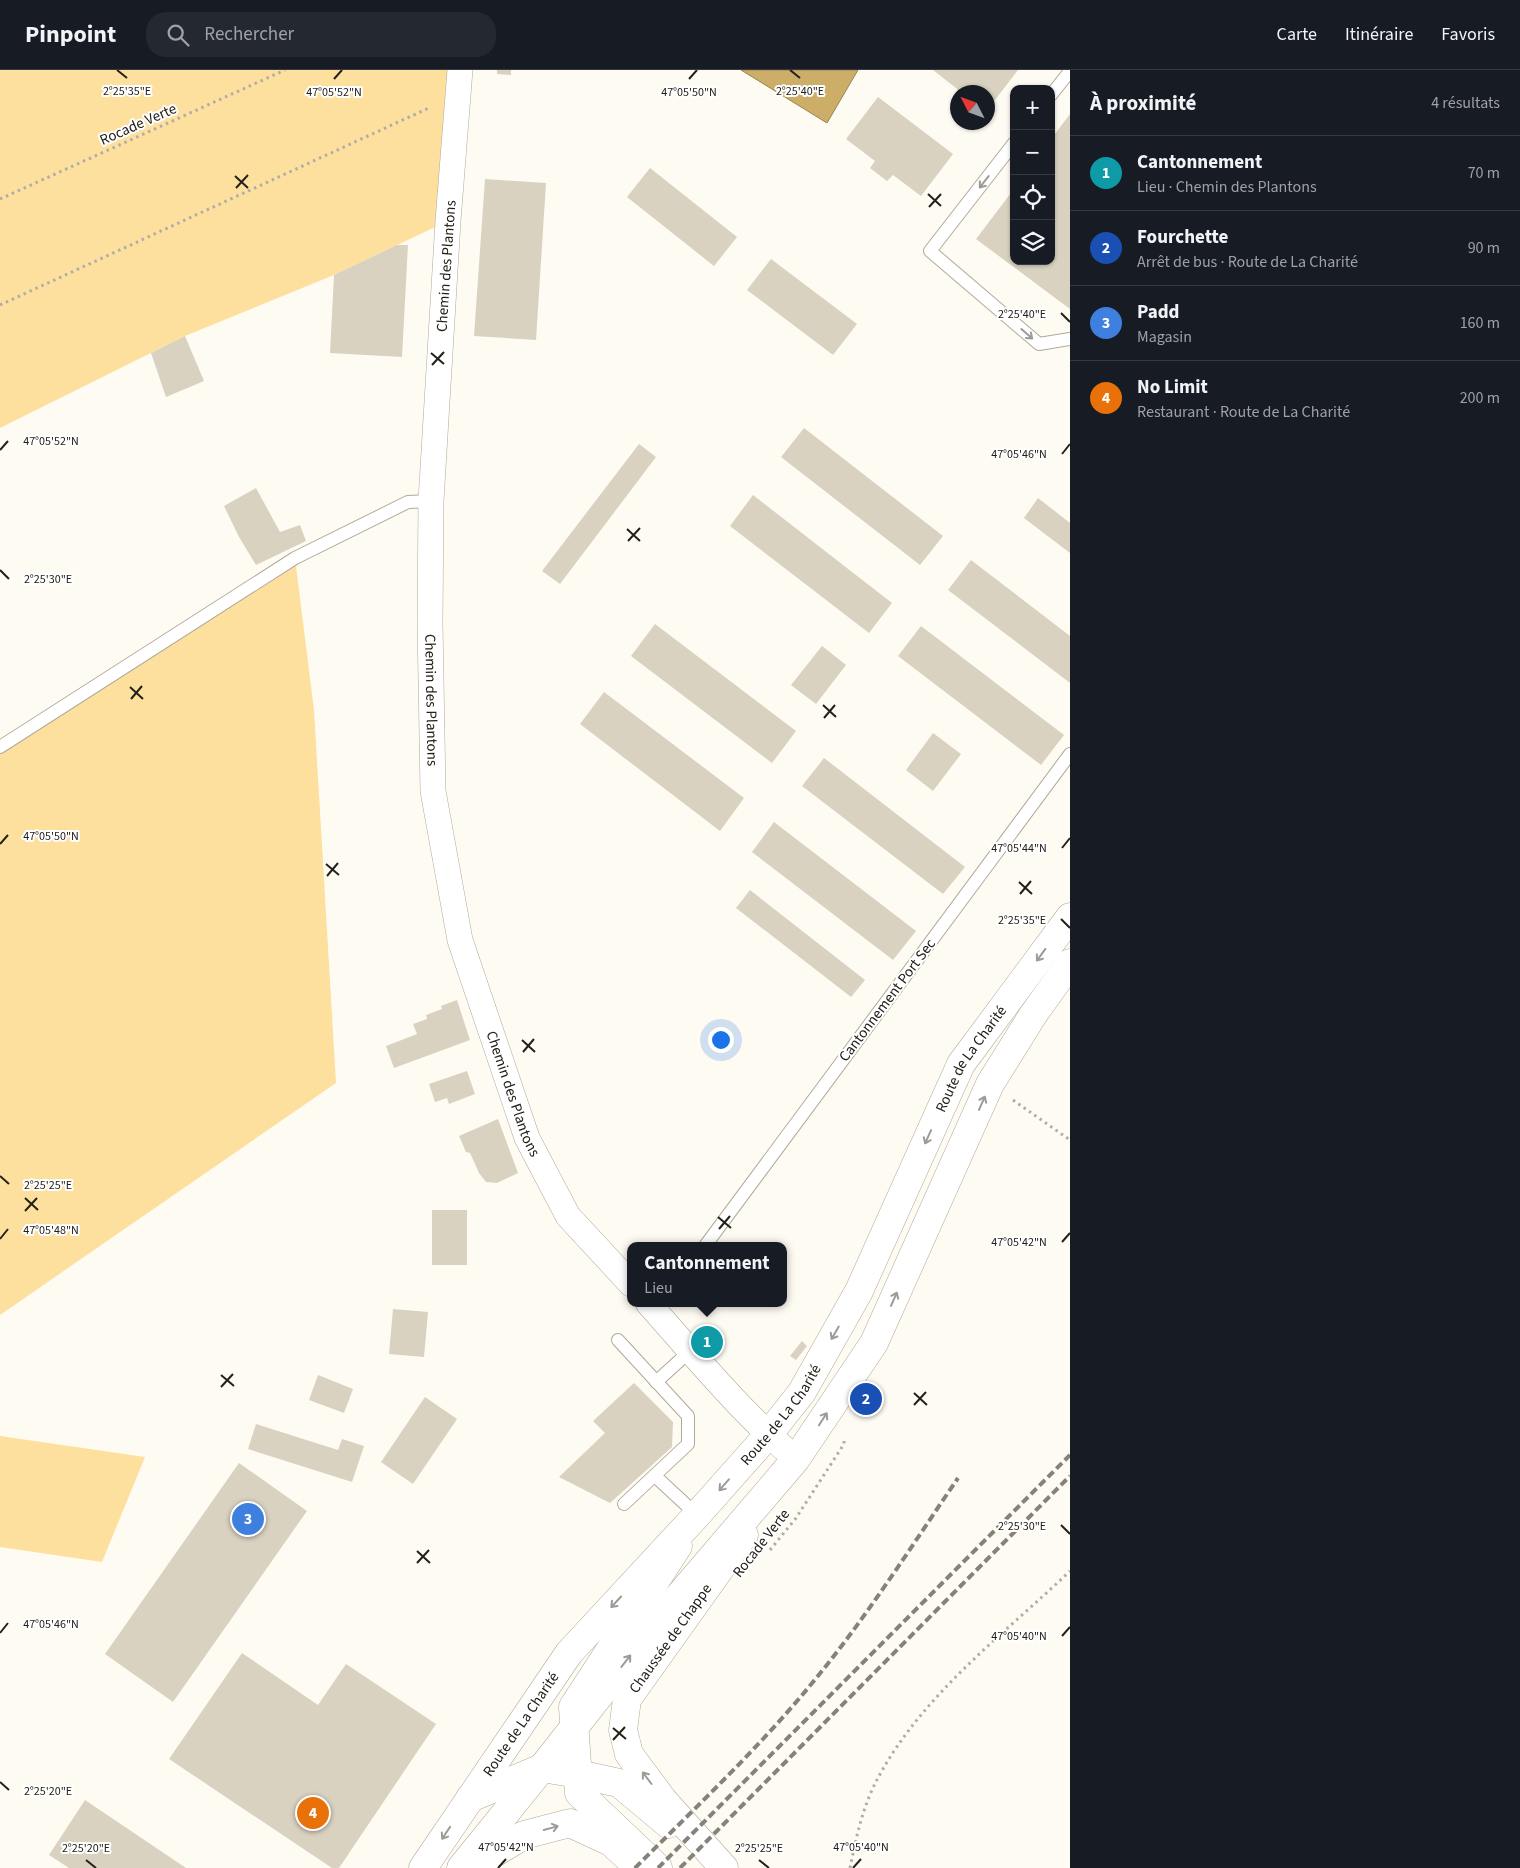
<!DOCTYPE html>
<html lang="fr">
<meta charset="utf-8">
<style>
body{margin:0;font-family:"Source Sans 3",sans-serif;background:#242831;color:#f1f3f6}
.controls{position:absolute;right:15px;top:15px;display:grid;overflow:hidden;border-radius:10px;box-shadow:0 1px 4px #0004}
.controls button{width:45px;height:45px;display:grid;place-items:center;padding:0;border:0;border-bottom:1px solid #363941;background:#171b24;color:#f1f3f6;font:25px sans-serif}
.compass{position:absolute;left:950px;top:15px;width:45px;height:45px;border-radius:50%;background:#171b24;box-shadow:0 1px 4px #0004;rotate:312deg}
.you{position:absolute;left:720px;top:969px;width:18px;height:18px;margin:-12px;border:4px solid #fff;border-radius:50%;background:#1a73e8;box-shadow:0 0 0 8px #1a73e833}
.badge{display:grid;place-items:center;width:32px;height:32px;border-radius:50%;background:#0b8043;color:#fff;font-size:16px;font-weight:700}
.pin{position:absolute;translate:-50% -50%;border:2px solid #fff;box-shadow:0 1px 5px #0006}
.popup{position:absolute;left:627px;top:1172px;width:160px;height:65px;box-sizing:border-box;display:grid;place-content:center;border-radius:10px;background:#171b24;filter:drop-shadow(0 1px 4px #0005);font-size:16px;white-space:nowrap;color:#9ea1a6}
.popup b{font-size:19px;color:#f1f3f6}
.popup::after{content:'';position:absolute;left:50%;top:100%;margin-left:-10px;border:10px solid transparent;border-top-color:#171b24}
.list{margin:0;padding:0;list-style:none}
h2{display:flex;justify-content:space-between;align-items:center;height:65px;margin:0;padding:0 20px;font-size:21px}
h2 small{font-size:16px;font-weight:400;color:#9ea1a6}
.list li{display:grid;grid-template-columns:32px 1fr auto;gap:15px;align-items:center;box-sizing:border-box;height:75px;padding:0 20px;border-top:1px solid #363941}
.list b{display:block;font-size:19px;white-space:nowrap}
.list p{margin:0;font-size:16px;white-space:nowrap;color:#9ea1a6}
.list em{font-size:16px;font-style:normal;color:#9ea1a6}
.icon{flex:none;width:28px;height:28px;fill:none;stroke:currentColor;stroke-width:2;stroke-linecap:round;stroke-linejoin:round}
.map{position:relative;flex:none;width:1070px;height:1798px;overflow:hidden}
header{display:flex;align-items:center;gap:30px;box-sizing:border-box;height:70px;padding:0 25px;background:#171b24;border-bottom:1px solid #363941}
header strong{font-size:24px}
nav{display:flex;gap:28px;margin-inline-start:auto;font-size:18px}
.search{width:350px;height:45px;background:#242831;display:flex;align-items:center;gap:12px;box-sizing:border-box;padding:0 18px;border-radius:20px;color:#9ea1a6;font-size:19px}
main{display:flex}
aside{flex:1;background:#171b24}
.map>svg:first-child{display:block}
.green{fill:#fee09e}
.water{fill:#cdae68;stroke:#9a8351}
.building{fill:#dad2c0}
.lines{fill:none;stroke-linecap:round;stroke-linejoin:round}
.lane-casing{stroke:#b1a998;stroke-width:14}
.street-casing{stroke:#b1a998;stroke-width:26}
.secondary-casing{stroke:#b1a998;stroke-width:29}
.primary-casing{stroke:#b1a998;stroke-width:29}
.path{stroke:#b0ada6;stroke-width:3;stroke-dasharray:2.5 4;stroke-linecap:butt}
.lane{stroke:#fff;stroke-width:12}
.street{stroke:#fff;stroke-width:25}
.secondary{stroke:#fff;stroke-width:28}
.primary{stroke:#fff;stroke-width:28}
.rail{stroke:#85827b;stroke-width:4;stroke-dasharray:8 4;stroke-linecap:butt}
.oneway{stroke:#9c9b98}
.ticks{fill:none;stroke:#23201a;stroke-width:2}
.labels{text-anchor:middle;stroke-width:4;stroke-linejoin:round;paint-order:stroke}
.street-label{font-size:15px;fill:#23201a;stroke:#fff}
.ticks-label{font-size:12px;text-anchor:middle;fill:#23201a;stroke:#fff;stroke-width:4;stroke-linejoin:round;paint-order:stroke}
</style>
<header>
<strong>Pinpoint</strong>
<div class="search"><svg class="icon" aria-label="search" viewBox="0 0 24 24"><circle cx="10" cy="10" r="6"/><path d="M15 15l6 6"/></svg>Rechercher</div>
<nav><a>Carte</a><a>Itinéraire</a><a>Favoris</a></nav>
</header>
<main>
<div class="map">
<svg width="1070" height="1798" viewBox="0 0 1070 1798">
<rect width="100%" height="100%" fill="#fefbf3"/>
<g class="green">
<polygon points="0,0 460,0 448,151 334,205 185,266 0,358"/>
<polygon points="295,488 314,640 336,1013 0,1245 0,677"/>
<polygon points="0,1366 145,1387 102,1492 0,1477"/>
</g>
<polygon class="water" points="741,0 858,0 827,53"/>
<g class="building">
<polygon points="497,0 511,0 511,5 497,4"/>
<polygon points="933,0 1018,0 988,39 988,22 961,22"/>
<polygon points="878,27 953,84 921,126 893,105 887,111 870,98 875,91 846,69"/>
<polygon points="1070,44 1070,239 976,169 1014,119 1014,191 1051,191 1051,69"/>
<polygon points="650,98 737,167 714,196 627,127"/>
<polygon points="485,109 546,113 536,270 474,266"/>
<polygon points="397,175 408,175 402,287 330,283 334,205"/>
<polygon points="771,189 857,254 833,285 747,220"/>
<polygon points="185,266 204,311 166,327 151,283"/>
<polygon points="804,358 943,466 920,495 781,387"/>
<polygon points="639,374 656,387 560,514 542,501"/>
<polygon points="256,418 280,462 300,455 306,471 256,495 239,467 224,436"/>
<polygon points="753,425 892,533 869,563 730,456"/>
<polygon points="1038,428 1070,453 1070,483 1024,448"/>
<polygon points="971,490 1070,566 1070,613 948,520"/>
<polygon points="655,554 796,661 772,693 631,586"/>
<polygon points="921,556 1064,665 1041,695 898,586"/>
<polygon points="822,576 846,595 816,634 791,615"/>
<polygon points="604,622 744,728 720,761 580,654"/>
<polygon points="933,663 961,684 933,721 906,700"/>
<polygon points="824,688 965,797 943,824 802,716"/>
<polygon points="774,752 916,861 893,890 752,782"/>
<polygon points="750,820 865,910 851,927 736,838"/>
<polygon points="457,930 470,970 394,998 386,976 417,964 413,954 427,949 426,945 442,939 441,936"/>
<polygon points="467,1001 475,1024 449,1034 447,1028 435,1032 429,1014"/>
<polygon points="498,1049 518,1103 497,1113 486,1112 479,1103 470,1083 466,1082 459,1066"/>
<rect x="432" y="1140" width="35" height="55"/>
<polygon points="393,1239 428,1242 424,1287 389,1284"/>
<polygon points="704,1263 715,1275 711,1280 699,1268"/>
<polygon points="802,1271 807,1276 796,1290 790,1286"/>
<polygon points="318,1305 353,1319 344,1343 309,1330"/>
<polygon points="634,1313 673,1352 672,1377 610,1433 559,1407 605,1363 593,1351"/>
<polygon points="865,1319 871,1323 860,1338 854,1334"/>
<polygon points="425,1327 457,1349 413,1414 381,1392"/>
<polygon points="256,1354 338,1380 342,1369 364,1376 352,1412 248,1379"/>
<polygon points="239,1393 307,1441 173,1632 105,1584"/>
<polygon points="242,1583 318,1635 346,1594 436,1654 339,1798 332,1798 169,1689"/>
<polygon points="85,1730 186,1798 69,1798 49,1785"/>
</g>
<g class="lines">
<defs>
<g id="lane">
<polyline points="1051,25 1070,1"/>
<polyline points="1014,73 930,181 1039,274 1070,269"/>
<polyline points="0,677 295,488 408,432 431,431"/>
<polyline points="705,1176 1070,684"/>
<polyline points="618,1270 688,1346 688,1374 624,1434"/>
<polyline points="656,1312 690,1281"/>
<polyline points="655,1406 697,1445"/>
</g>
<g id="street">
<path id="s1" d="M460,0L448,151L431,431L430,553L433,721L460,870L527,1068L568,1146L631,1214"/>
<path d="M648,1233C696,1287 741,1342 796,1389"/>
</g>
<g id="secondary">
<polyline points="470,1728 542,1698 578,1704 619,1713 668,1754"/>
<polyline points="481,1798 491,1785 524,1765 570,1753 611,1772 626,1786"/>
<polyline points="658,1798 579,1723 573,1637 678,1476"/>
<path id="s2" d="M724,1798L663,1730L629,1684L623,1660L627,1629L744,1465"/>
</g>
<g id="primary">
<path id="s3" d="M423,1798L569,1583L697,1445L768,1365L802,1322L859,1221L961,994L1070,847"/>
<polyline points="461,1798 542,1698 662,1546 796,1389 874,1273 990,1014 1033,945 1070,893"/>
</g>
</defs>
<use href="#lane" class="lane-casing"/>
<use href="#street" class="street-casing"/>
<use href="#secondary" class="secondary-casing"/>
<use href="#primary" class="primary-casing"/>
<g class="path">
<polyline points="0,129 285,0"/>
<polyline points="0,235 431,37"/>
<polyline points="1013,1030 1070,1070"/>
<polyline points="770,1480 796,1448 844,1374 844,1370"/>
<path d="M850,1798C856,1768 863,1735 878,1708C922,1625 1003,1565 1070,1501"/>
</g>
<use href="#lane" class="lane"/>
<use href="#street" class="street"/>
<use href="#secondary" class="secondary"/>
<use href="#primary" class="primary"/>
<g class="rail">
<path d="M635,1798C696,1737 759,1678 813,1612C866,1548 911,1477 958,1408"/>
<polyline points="658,1798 1070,1385"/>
<polyline points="680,1798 1070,1406"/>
</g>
</g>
<defs><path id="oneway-shaft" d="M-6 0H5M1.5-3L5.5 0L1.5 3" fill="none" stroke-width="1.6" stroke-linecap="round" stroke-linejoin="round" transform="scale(1.25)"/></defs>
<g class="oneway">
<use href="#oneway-shaft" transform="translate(984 112) rotate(128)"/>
<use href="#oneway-shaft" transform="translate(1027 264) rotate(41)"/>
<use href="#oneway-shaft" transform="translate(1041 885) rotate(126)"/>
<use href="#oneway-shaft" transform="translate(982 1033) rotate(-66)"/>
<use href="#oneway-shaft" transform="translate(928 1067) rotate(114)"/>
<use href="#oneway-shaft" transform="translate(894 1229) rotate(-66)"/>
<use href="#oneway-shaft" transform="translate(835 1263) rotate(120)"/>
<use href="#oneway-shaft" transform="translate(823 1349) rotate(-57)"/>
<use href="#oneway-shaft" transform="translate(724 1415) rotate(131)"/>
<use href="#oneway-shaft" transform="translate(616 1532) rotate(133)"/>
<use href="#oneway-shaft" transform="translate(626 1591) rotate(-52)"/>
<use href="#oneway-shaft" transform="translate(647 1708) rotate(-127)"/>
<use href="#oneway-shaft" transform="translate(551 1758) rotate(-15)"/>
<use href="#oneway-shaft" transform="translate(446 1763) rotate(124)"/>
</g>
<path class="ticks" d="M117,0L127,8M790,0L800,8M334,9L342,0M689,9L697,0M235,106L248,118M236,118L248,105M928,124L941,136M929,137L941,124M1061,243L1070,252M431,283L444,294M432,295L444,282M0,380L8,371M1062,384L1070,374M627,459L640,471M628,471L640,458M0,500L9,509M130,617L143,629M131,629L142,616M823,635L836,647M824,648L835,635M0,774L8,765M1062,778L1070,768M326,794L339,805M327,806L338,793M1019,812L1032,824M1020,824L1031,811M1061,849L1070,858M522,970L535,982M523,982L534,969M0,1106L9,1114M25,1128L38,1140M25,1141L37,1128M718,1147L731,1158M719,1159L730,1146M0,1169L8,1159M1062,1172L1070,1163M221,1305L234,1316M221,1317L233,1304M914,1323L927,1335M914,1335L926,1322M1061,1455L1070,1464M417,1481L430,1493M417,1493L429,1480M0,1563L8,1553M1062,1566L1070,1557M613,1658L626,1669M613,1670L625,1657M0,1712L9,1720M86,1790L96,1798M759,1790L769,1798M498,1798L506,1789M853,1798L861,1789"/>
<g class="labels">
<g class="street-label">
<text transform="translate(138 54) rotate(-24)" y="5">Rocade Verte</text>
<text transform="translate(446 196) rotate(-86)" y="5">Chemin des Plantons</text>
<text dy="5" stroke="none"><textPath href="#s1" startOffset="631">Chemin des Plantons</textPath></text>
<text transform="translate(887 930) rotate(-53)" y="5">Cantonnement Port Sec</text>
<text dy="5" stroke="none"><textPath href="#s3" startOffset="984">Route de La Charité</textPath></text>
<text dy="5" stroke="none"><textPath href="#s1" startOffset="1036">Chemin des Plantons</textPath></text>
<text dy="5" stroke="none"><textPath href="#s3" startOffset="579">Route de La Charité</textPath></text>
<text transform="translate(761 1473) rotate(-52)" y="5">Rocade Verte</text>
<text dy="5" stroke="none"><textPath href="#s2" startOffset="279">Chaussée de Chappe</textPath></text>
<text dy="5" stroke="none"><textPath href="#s3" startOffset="174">Route de La Charité</textPath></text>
</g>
</g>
<g class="ticks-label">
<text x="127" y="25">2°25'35"E</text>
<text x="800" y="25">2°25'40"E</text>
<text x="334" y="26">47°05'52"N</text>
<text x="689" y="26">47°05'50"N</text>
<text x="1022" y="248">2°25'40"E</text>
<text x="51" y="375">47°05'52"N</text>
<text x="1019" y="388">47°05'46"N</text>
<text x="48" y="513">2°25'30"E</text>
<text x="51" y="770">47°05'50"N</text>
<text x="1019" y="782">47°05'44"N</text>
<text x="1022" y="854">2°25'35"E</text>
<text x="48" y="1119">2°25'25"E</text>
<text x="51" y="1164">47°05'48"N</text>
<text x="1019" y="1176">47°05'42"N</text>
<text x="1022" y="1460">2°25'30"E</text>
<text x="51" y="1558">47°05'46"N</text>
<text x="1019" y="1570">47°05'40"N</text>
<text x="48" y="1725">2°25'20"E</text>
<text x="506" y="1781">47°05'42"N</text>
<text x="861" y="1781">47°05'40"N</text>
<text x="86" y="1782">2°25'20"E</text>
<text x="759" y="1782">2°25'25"E</text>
</g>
</svg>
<div class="controls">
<button>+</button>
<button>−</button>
<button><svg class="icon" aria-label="locate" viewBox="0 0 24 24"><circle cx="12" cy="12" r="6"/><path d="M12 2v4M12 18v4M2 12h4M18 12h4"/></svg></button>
<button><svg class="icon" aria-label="layers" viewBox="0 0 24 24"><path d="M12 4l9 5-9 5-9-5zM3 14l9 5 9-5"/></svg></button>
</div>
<svg class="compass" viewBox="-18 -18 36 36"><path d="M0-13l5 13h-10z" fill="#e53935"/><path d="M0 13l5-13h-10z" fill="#9ea1a6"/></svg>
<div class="you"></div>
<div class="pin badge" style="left:707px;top:1272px;background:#0f9aa8">1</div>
<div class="popup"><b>Cantonnement</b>Lieu</div>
<div class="pin badge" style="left:866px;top:1329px;background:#1a4fb4">2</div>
<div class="pin badge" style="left:248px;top:1449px;background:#3f7fe0">3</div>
<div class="pin badge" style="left:313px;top:1743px;background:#e8710a">4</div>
</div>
<aside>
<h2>À proximité<small>4 résultats</small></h2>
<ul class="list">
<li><span class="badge" style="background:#0f9aa8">1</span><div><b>Cantonnement</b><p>Lieu · Chemin des Plantons</p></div><em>70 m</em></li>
<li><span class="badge" style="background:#1a4fb4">2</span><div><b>Fourchette</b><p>Arrêt de bus · Route de La Charité</p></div><em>90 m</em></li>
<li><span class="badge" style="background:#3f7fe0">3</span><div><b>Padd</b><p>Magasin</p></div><em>160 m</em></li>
<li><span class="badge" style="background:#e8710a">4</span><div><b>No Limit</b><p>Restaurant · Route de La Charité</p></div><em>200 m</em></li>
</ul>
</aside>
</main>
